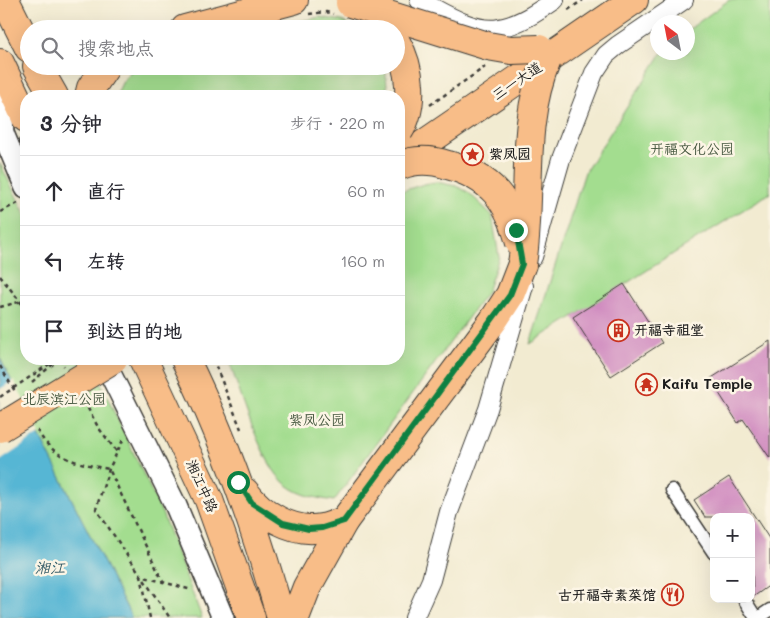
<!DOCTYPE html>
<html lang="zh">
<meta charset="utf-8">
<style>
body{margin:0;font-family:Mali,"LXGW WenKai TC",sans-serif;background:#f7f7f7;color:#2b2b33}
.controls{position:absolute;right:15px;bottom:15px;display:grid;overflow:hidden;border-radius:10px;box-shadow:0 5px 20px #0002}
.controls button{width:45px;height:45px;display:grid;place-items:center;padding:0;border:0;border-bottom:1px solid #e1e1e2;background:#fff;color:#2b2b33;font:25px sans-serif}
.compass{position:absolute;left:650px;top:15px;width:45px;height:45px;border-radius:50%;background:#fff;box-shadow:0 5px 20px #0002;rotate:328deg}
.stop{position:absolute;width:15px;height:15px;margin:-11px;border:4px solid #0b8043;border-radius:50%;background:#fff}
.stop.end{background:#0b8043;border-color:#fff;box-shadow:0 1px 5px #0008}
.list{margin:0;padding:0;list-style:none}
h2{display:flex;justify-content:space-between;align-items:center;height:65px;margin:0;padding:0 20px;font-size:21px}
h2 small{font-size:16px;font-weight:400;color:#7c7c81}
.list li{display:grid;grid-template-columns:32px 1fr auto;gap:15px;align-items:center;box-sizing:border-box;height:70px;padding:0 20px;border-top:1px solid #e1e1e2}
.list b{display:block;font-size:19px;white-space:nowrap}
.list em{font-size:16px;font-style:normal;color:#7c7c81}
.icon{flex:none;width:28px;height:28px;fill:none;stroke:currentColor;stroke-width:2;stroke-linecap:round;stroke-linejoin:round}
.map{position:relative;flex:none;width:770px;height:618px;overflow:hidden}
.search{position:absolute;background:#fff;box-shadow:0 5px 20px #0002;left:20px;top:20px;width:385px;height:55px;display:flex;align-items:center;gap:12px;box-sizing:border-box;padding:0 18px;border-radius:28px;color:#7c7c81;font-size:19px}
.panel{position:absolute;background:#fff;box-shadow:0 5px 20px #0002;left:20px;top:90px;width:385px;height:275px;border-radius:20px}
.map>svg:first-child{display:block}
.green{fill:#a3dd8f;stroke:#607c56}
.water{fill:#56b6d4;stroke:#396978}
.pier{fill:#f2ebd1}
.building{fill:#d08bc0}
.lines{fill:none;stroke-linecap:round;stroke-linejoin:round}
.pedestrian-casing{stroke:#3c3b37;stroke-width:15}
.minor-casing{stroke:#3c3b37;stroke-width:20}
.tertiary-casing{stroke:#3c3b37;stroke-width:24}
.primary-casing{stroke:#3c3b37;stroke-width:30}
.trunk-casing{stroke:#3c3b37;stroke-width:30}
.path{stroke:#3c3b37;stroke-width:2.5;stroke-dasharray:4 4;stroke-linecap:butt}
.pedestrian{stroke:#fff;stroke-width:12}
.minor{stroke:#fff;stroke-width:18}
.tertiary{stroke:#fff;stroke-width:21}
.primary{stroke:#f8bd88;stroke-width:28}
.trunk{stroke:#f8bd88;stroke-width:28}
.primary-bridge-casing{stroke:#3c3b37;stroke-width:30;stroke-linecap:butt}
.trunk-bridge-casing{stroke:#3c3b37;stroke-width:30;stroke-linecap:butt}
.path-bridge{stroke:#3c3b37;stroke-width:2.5;stroke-dasharray:4 4;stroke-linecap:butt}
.primary-bridge{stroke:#f8bd88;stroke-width:28}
.trunk-bridge{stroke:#f8bd88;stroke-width:28}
.route{stroke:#0b8043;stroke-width:6}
.labels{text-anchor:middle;stroke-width:5;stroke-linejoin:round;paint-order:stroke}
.street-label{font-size:14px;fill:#1c1c1c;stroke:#fcf5e5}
.park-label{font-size:14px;fill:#44563e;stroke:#fcf5e5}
.poi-label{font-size:14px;font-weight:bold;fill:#1c1c1c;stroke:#fcf5e5;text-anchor:start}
.water-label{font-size:15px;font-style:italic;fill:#335a66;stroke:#fcf5e5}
</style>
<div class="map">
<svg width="770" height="618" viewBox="0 0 770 618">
<rect width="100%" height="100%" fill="#fcf5e5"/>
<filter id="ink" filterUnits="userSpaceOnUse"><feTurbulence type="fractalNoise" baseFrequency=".02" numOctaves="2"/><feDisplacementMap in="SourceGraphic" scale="10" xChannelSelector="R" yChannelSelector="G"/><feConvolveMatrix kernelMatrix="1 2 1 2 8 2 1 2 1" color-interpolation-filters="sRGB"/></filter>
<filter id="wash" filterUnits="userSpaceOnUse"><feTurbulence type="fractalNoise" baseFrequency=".0096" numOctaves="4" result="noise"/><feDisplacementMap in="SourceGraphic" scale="20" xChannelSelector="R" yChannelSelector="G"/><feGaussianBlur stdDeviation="1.12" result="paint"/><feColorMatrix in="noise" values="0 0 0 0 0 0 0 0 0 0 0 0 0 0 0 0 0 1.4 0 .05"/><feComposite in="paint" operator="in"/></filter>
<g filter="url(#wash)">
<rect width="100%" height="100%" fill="#f2ebd1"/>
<g class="green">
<polygon points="729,0 770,0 770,193 530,344 585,172 662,53 688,52 688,30"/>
<polygon points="320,17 342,21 358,29 262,29"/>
<polygon points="135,66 385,66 388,96 116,96 122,83"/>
<polygon points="0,163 26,216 26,359 89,359 162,513 202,618 132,618 0,358"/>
<path d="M436,182L456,186L468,192L492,215L499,257L487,292L334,501C317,498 301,496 287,485C261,466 240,390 228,359H399V192L424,184Z"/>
</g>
<polygon class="water" points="0,358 132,618 0,618"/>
<polygon class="pier" points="14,380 40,434 0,461 0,389"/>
<g id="blocks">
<g class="building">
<polygon points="624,284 662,343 611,376 573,317"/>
<polygon points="770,341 770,458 743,419 738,423 710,379"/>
<polygon points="729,477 770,540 770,585 753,597 751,517 705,517 694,500"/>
</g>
</g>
</g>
<g filter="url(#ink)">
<use href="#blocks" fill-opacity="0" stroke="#3c3b37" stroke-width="1"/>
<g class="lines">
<defs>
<g id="pedestrian">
<polyline points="672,490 714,553"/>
<polyline points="744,599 756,618"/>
<polyline points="758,618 770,610"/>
</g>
<g id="minor">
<path d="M419,0C441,11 473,33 499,28C519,25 539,11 555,0"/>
<polyline points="533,257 561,159 594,73 606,55 618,45 684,0"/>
<polyline points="414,618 431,580 449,512 488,409 524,286"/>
</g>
<g id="tertiary">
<polyline points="0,78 3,135"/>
<polyline points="0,126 26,188"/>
<polyline points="103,359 176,506 223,618"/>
</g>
<g id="primary">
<polyline points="5,0 29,48"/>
<polyline points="185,29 294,0"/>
<polyline points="0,63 26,118"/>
<polyline points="37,66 54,96"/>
<polyline points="89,96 91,88 106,66"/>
<polyline points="143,359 209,500 251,618"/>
<path d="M185,359C226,442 256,529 281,618"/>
<path d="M245,492C261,514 293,534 322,528C330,527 337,523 344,521"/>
<polyline points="295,618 307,587 344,521 493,321 510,295 522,264"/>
</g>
<polyline id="trunk" points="399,161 634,0"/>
</defs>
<use href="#pedestrian" class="pedestrian-casing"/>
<use href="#minor" class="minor-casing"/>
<use href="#tertiary" class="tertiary-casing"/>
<use href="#primary" class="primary-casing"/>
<use href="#trunk" class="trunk-casing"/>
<g class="path">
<polyline points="568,10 583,0"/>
<polyline points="309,14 326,12 333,14"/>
<polyline points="430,105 485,67"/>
<polyline points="0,212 18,203"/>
<polyline points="0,276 26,309"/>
<polyline points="0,307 26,300"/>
<polyline points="59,359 64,366"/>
<polyline points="213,359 241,429"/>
<polyline points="0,366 16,393"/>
<polyline points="84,401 98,427 117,452"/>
<path d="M37,430C54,460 78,463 109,469L163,582"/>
<polyline points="123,440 109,469 96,509 170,618"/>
<polyline points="150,618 141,576 192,590"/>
</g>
<use href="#pedestrian" class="pedestrian"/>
<use href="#minor" class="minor"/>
<use href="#tertiary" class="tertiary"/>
<use href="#primary" class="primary"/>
<use href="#trunk" class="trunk"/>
<defs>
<g id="primary-bridge">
<polyline points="350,3 488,46 511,50 539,49"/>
<path d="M396,42C411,68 415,105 399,131"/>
<path d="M399,166C414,159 432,160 448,165C491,177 509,200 520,243"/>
<path d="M522,264C533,196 519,125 547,60"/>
</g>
<polyline id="trunk-bridge" points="0,428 113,359"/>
</defs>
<use href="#primary-bridge" class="primary-bridge-casing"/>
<use href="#trunk-bridge" class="trunk-bridge-casing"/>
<g class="path-bridge">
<polyline points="32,382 59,359"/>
<polyline points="0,397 57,359"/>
</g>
<use href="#primary-bridge" class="primary-bridge"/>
<use href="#trunk-bridge" class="trunk-bridge"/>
</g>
</g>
<g class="lines" filter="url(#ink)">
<polyline class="route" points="238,482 252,503 283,523 309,529 322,528 344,521 510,295 522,264 516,230"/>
</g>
<defs>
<symbol id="sight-ring" viewBox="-11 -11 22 22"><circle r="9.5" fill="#fcf5e5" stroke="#c8321e" stroke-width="1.5"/><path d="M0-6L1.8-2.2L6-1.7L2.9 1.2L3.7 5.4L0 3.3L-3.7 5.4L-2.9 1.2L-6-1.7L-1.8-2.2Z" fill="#c8321e"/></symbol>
<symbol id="building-ring" viewBox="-11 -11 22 22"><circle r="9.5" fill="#fcf5e5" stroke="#c8321e" stroke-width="1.5"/><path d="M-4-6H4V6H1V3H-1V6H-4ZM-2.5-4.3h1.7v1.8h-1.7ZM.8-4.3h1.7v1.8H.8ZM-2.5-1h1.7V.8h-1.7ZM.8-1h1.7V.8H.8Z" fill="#c8321e"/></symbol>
<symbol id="temple-ring" viewBox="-11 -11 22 22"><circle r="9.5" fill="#fcf5e5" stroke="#c8321e" stroke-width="1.5"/><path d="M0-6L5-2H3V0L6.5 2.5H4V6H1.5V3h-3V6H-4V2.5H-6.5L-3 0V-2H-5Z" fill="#c8321e"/></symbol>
<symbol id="restaurant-ring" viewBox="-11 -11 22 22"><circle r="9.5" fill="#fcf5e5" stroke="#c8321e" stroke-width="1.5"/><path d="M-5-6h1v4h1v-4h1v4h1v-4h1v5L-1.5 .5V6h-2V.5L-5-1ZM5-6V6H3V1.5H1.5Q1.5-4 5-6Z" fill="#c8321e"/></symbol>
</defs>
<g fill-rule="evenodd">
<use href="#sight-ring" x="460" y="142" width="25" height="25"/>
<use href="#building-ring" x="606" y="318" width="25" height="25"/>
<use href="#temple-ring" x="634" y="372" width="25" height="25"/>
<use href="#restaurant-ring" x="660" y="582" width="25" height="25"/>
</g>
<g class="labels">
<g class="street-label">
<text transform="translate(517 81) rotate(-34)" y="5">三一大道</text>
<text transform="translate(202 486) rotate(66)" y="5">湘江中路</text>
</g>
<g class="park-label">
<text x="692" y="154">开福文化公园</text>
<text x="64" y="404">北辰滨江公园</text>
<text x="317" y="425">紫凤公园</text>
</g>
<g class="poi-label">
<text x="489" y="159">紫凤园</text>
<text x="634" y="335">开福寺祖堂</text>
<text x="662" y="389">Kaifu Temple</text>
<text x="656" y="600" text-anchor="end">古开福寺素菜馆</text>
</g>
<g class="water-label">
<text x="50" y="573">湘江</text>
</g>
</g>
</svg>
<div class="controls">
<button>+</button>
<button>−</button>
</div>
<svg class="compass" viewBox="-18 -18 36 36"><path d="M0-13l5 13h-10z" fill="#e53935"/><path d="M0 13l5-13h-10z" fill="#7c7c81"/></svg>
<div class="stop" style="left:238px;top:482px"></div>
<div class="stop end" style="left:516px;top:230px"></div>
<div class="search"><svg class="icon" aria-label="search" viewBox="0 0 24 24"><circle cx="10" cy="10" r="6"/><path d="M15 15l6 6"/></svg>搜索地点</div>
<section class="panel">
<h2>3 分钟<small>步行 · 220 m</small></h2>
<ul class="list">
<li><svg class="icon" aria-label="ahead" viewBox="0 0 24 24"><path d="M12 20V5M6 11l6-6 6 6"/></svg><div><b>直行</b></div><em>60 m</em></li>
<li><svg class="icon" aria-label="left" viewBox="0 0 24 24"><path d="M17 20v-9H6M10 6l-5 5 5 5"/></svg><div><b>左转</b></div><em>160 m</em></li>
<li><svg class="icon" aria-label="arrive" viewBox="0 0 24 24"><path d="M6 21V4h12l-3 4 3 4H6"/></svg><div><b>到达目的地</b></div></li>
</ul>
</section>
</div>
